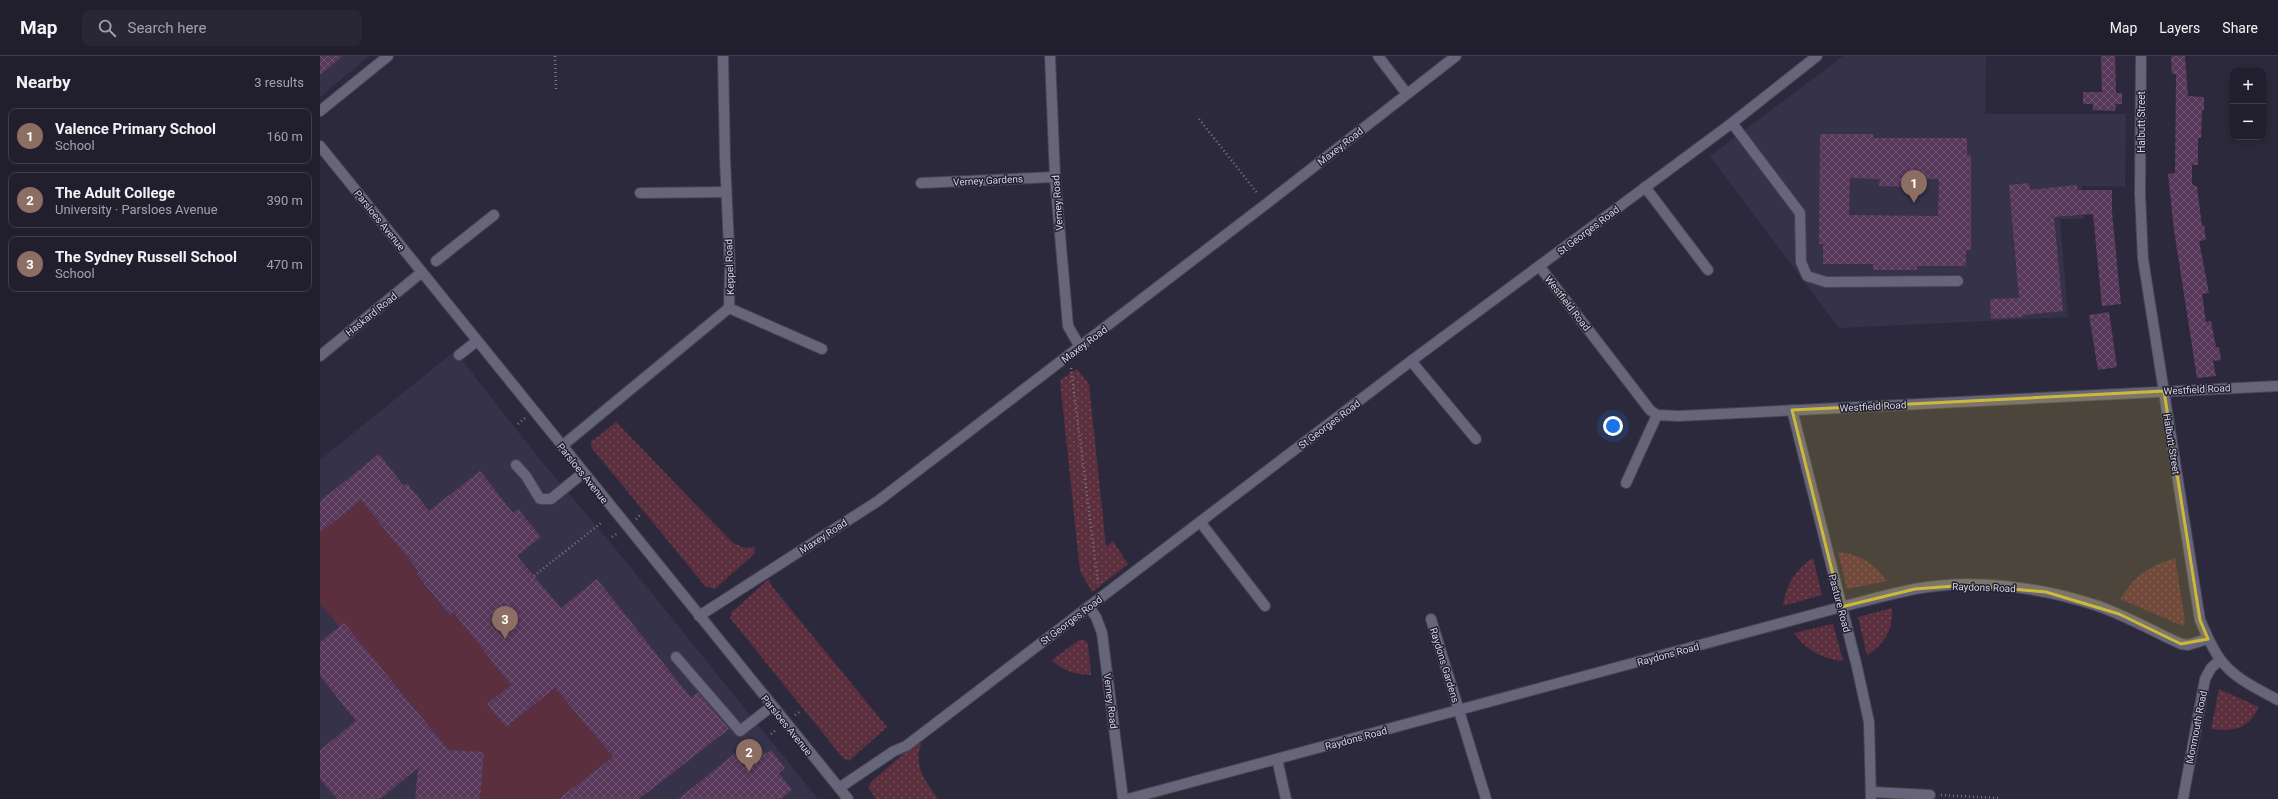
<!DOCTYPE html>
<meta charset="utf-8">
<style>
body{margin:0;font-family:Roboto,sans-serif;background:#292735;color:#f1f3f6}
.controls{position:absolute;right:12px;top:12px;display:grid;overflow:hidden;border-radius:8px;box-shadow:0 2px 10px #0003}
.controls button{width:36px;height:36px;display:grid;place-items:center;padding:0;border:0;border-bottom:1px solid #3e3d49;background:#211f2d;color:#f1f3f6;font:20px sans-serif}
.you{position:absolute;left:1293px;top:370px;width:14px;height:14px;margin:-10px;border:3px solid #fff;border-radius:50%;background:#1a73e8;box-shadow:0 0 0 6px #1a73e833}
.badge{display:grid;place-items:center;width:26px;height:26px;border-radius:50%;background:#ccb939;color:#fff;font-size:13px;font-weight:700}
.pin{position:absolute;translate:-50% -33px;filter:drop-shadow(0 1px 2px #0008)}
.pin::after{content:'';position:absolute;top:21px;width:14px;height:12px;background:inherit;clip-path:polygon(0 0,100% 0,50% 100%)}
.list{margin:0;padding:0;list-style:none}
h2{display:flex;justify-content:space-between;align-items:center;height:52px;margin:0;padding:0 16px;font-size:17px}
h2 small{font-size:13px;font-weight:400;color:#a2a2aa}
.list li{display:grid;grid-template-columns:26px 1fr auto;gap:12px;align-items:center;box-sizing:border-box;height:56px;margin:0 8px 8px;padding:0 8px;border:1px solid #3e3d49;border-radius:8px}
.list b{display:block;font-size:15px;white-space:nowrap}
.list p{margin:0;font-size:13px;white-space:nowrap;color:#a2a2aa}
.list em{font-size:13px;font-style:normal;color:#a2a2aa}
.icon{flex:none;width:22px;height:22px;fill:none;stroke:currentColor;stroke-width:2;stroke-linecap:round;stroke-linejoin:round}
.map{position:relative;flex:none;width:1958px;height:743px;overflow:hidden}
header{display:flex;align-items:center;gap:24px;box-sizing:border-box;height:56px;padding:0 20px;background:#211f2d;border-bottom:1px solid #3e3d49}
header strong{font-size:19px}
nav{display:flex;gap:22px;margin-inline-start:auto;font-size:14px}
.search{width:280px;height:36px;background:#292735;display:flex;align-items:center;gap:10px;box-sizing:border-box;padding:0 14px;border-radius:8px;color:#a2a2aa;font-size:15px}
main{display:flex}
aside{flex:1;background:#211f2d}
.map>svg:first-child{display:block}
.built{fill:#35324a}
.grass{fill:url(#grass-dots)}
.park{fill:#5b2f3e}
.building{fill:url(#building-cross-hatch);fill-rule:evenodd}
.lines{fill:none;stroke-linecap:round;stroke-linejoin:round}
.minor-casing{stroke:#474453;stroke-width:12}
.path{stroke:#797787;stroke-width:2.5;stroke-dasharray:1 3;stroke-linecap:butt}
.minor{stroke:#67657a;stroke-width:10}
.marked{fill:#ccb939;fill-opacity:0.2;stroke:#ccb939;stroke-width:3;stroke-linejoin:round}
.labels{text-anchor:middle;stroke-width:3;stroke-linejoin:round;paint-order:stroke}
.street-label{font-size:10px;fill:#d4d3df;stroke:#222031}
</style>
<header>
<strong>Map</strong>
<div class="search"><svg class="icon" aria-label="search" viewBox="0 0 24 24"><circle cx="10" cy="10" r="6"/><path d="M15 15l6 6"/></svg>Search here</div>
<nav><a>Map</a><a>Layers</a><a>Share</a></nav>
</header>
<main>
<aside>
<h2>Nearby<small>3 results</small></h2>
<ul class="list">
<li><span class="badge" style="background:#8d6e63">1</span><div><b>Valence Primary School</b><p>School</p></div><em>160 m</em></li>
<li><span class="badge" style="background:#8d6e63">2</span><div><b>The Adult College</b><p>University · Parsloes Avenue</p></div><em>390 m</em></li>
<li><span class="badge" style="background:#8d6e63">3</span><div><b>The Sydney Russell School</b><p>School</p></div><em>470 m</em></li>
</ul>
</aside>
<div class="map">
<svg width="1958" height="743" viewBox="0 0 1958 743">
<defs>
<pattern id="grass-dots" width="8" height="8" patternUnits="userSpaceOnUse"><rect width="8" height="8" fill="#5b2f3e"/><path d="M2 2h.1M6 6h.1" fill="none" stroke="#724c59" stroke-width="1.8" stroke-linecap="round"/></pattern>
<pattern id="building-cross-hatch" width="8" height="8" patternUnits="userSpaceOnUse"><rect width="8" height="8" fill="#57375a"/><path d="M0 0l8 8M0 8l8-8" fill="none" stroke="#6e5371"/></pattern>
</defs>
<rect width="100%" height="100%" fill="#2c293c"/>
<g class="built">
<polygon points="0,0 49,0 0,41"/>
<polygon points="1523,0 1666,0 1665,58 1806,58 1805,131 1762,130 1764,163 1740,163 1748,261 1519,272 1390,100"/>
<polygon points="135,295 213,395 304,503 498,743 0,743 0,404"/>
</g>
<g class="grass">
<polygon points="757,313 769,328 786,491 793,485 808,508 772,536 760,515 740,324"/>
<polygon points="296,366 413,487 425,492 435,491 434,498 395,533 385,530 271,391 271,386"/>
<path d="M1518,496C1539,498 1554,507 1567,525L1527,533Z"/>
<path d="M1493,502L1502,539L1463,550C1466,529 1475,513 1493,502Z"/>
<path d="M1855,502L1865,565L1863,570L1800,543C1818,517 1826,512 1855,502Z"/>
<polygon points="449,523 451,529 567,671 529,705 523,702 410,562 412,556"/>
<path d="M1572,552C1573,574 1565,588 1547,599L1538,561Z"/>
<path d="M1513,568L1523,605C1502,603 1486,594 1474,577Z"/>
<path d="M759,584H764L768,588L771,619C756,619 743,615 732,604Z"/>
<path d="M1899,633L1939,651C1928,674 1914,675 1891,673Z"/>
<path d="M598,685L601,688C593,710 606,726 618,743H556L548,731L551,726Z"/>
</g>
<polygon class="park" points="41,444 99,516 96,519 128,559 133,556 191,629 168,648 186,671 235,632 293,701 238,743 160,743 164,697 122,693 126,690 76,629 19,571 0,547 0,467 5,473"/>
<g class="building">
<polygon points="0,0 23,0 0,19"/>
<polygon points="1781,0 1795,0 1796,37 1802,37 1802,48 1796,48 1795,55 1773,54 1773,48 1763,48 1763,36 1782,36"/>
<polygon points="1851,0 1865,0 1868,40 1884,41 1884,54 1882,54 1881,82 1878,82 1878,109 1872,109 1872,128 1877,131 1882,170 1884,169 1886,184 1879,185 1889,237 1882,238 1886,266 1891,265 1896,291 1899,291 1901,304 1893,305 1896,320 1877,322 1854,174 1848,118 1855,117 1856,18 1852,18"/>
<path d="M1500,78H1553V82H1647V99H1651V194H1646V210H1597V214H1553V208H1503V188H1499ZM1530,122L1560,123L1559,130L1591,131V123H1619L1618,160L1529,159Z"/>
<polygon points="1709,127 1710,134 1757,129 1757,134 1792,134 1792,156 1801,248 1782,250 1773,158 1734,161 1743,255 1703,259 1703,261 1671,263 1670,243 1699,242 1689,129"/>
<polygon points="1789,256 1797,311 1778,314 1769,259"/>
<polygon points="59,398 84,430 87,427 109,455 160,415 193,457 198,453 221,481 197,500 241,552 277,523 371,642 378,636 409,673 319,743 238,743 293,701 235,632 186,671 167,648 191,629 133,556 129,559 96,518 99,516 41,444 0,477 0,445"/>
<polygon points="24,567 129,694 164,696 160,743 95,743 98,712 60,743 17,743 0,723 0,694 36,665 0,620 0,586"/>
<polygon points="433,683 446,698 451,694 465,712 459,717 472,734 461,743 358,743"/>
</g>
<g class="lines">
<defs>
<g id="minor">
<polyline points="730,0 735,121 748,270 760,291"/>
<polyline points="1058,0 1087,38"/>
<path d="M1821,0L1820,138L1823,203L1880,564C1886,577 1891,591 1900,603C1913,622 1938,633 1958,644"/>
<polyline points="0,55 68,0"/>
<polyline points="1412,67 1480,157 1481,206 1487,220 1506,226 1638,225"/>
<polyline points="0,90 528,743"/>
<polyline points="601,127 735,121"/>
<polyline points="1325,131 1388,214"/>
<polyline points="320,137 406,136"/>
<polyline points="116,205 174,159"/>
<polyline points="1220,211 1330,354 1337,359 1359,360 1958,330"/>
<polyline points="409,252 502,293"/>
<polyline points="139,299 157,285"/>
<polyline points="0,300 102,216"/>
<polyline points="1091,305 1156,383"/>
<polyline points="1472,354 1537,611 1549,666 1551,743"/>
<polyline points="242,390 409,252 410,213 405,103 403,0"/>
<polyline points="196,409 206,420 220,443 231,443 263,417"/>
<polyline points="1306,427 1337,359"/>
<polyline points="881,467 945,550"/>
<polyline points="769,551 776,561 782,577 803,743"/>
<polyline points="379,560 558,445 946,148 1136,0"/>
<polyline points="1111,563 1166,743"/>
<polyline points="356,601 420,675 452,650"/>
<polyline points="957,703 966,743"/>
<polyline points="519,732 574,695 586,690 1091,305 1412,67 1497,0"/>
<polyline points="1552,736 1610,739"/>
<path d="M808,743L1521,551C1545,545 1570,538 1595,533C1653,522 1719,531 1775,549C1805,559 1832,575 1861,588L1868,589L1888,583"/>
<polyline points="1863,743 1885,623 1891,612 1900,604"/>
</g>
</defs>
<use href="#minor" class="minor-casing"/>
<g class="path">
<polyline points="235,0 236,33"/>
<polyline points="879,63 938,138"/>
<polyline points="751,312 778,527"/>
<polyline points="198,368 205,362"/>
<polyline points="316,463 320,459"/>
<polyline points="292,481 298,477"/>
<polyline points="214,520 281,467"/>
<polyline points="475,659 481,655"/>
<polyline points="451,678 457,673"/>
<polyline points="1621,739 1678,742"/>
</g>
<use href="#minor" class="minor"/>
</g>
<path class="marked" d="M1844,335L1880,564L1888,583L1861,588L1799,558L1726,536L1648,529L1595,533L1521,551L1472,354Z"/>
<g class="labels">
<g class="street-label">
<text transform="translate(1821 66) rotate(-90)" y="4">Halbutt Street</text>
<text transform="translate(1020 90) rotate(-38)" y="4">Maxey Road</text>
<text transform="translate(668 124) rotate(-3)" y="4">Verney Gardens</text>
<text transform="translate(737 147) rotate(-94)" y="4">Verney Road</text>
<text transform="translate(60 164) rotate(51)" y="4">Parsloes Avenue</text>
<text transform="translate(1268 174) rotate(-37)" y="4">St Georges Road</text>
<text transform="translate(409 211) rotate(-92)" y="4">Keppel Road</text>
<text transform="translate(1248 247) rotate(52)" y="4">Westfield Road</text>
<text transform="translate(51 258) rotate(-39)" y="4">Haskard Road</text>
<text transform="translate(764 288) rotate(-37)" y="4">Maxey Road</text>
<text transform="translate(1877 333) rotate(-3)" y="4">Westfield Road</text>
<text transform="translate(1553 350) rotate(-3)" y="4">Westfield Road</text>
<text transform="translate(1009 368) rotate(-37)" y="4">St Georges Road</text>
<text transform="translate(1852 388) rotate(81)" y="4">Halbutt Street</text>
<text transform="translate(263 417) rotate(51)" y="4">Parsloes Avenue</text>
<text transform="translate(503 480) rotate(-33)" y="4">Maxey Road</text>
<text transform="translate(1664 531) rotate(2)" y="4">Raydons Road</text>
<text transform="translate(1520 547) rotate(75)" y="4">Pasture Road</text>
<text transform="translate(751 564) rotate(-37)" y="4">St Georges Road</text>
<text transform="translate(1348 598) rotate(-15)" y="4">Raydons Road</text>
<text transform="translate(1125 609) rotate(73)" y="4">Raydons Gardens</text>
<text transform="translate(791 645) rotate(83)" y="4">Verney Road</text>
<text transform="translate(467 669) rotate(51)" y="4">Parsloes Avenue</text>
<text transform="translate(1876 671) rotate(-79)" y="4">Monmouth Road</text>
<text transform="translate(1036 682) rotate(-15)" y="4">Raydons Road</text>
</g>
</g>
</svg>
<div class="controls">
<button>+</button>
<button>−</button>
</div>
<div class="you"></div>
<div class="pin badge" style="left:1594px;top:147px;background:#8d6e63">1</div>
<div class="pin badge" style="left:429px;top:716px;background:#8d6e63">2</div>
<div class="pin badge" style="left:185px;top:583px;background:#8d6e63">3</div>
</div>
</main>
